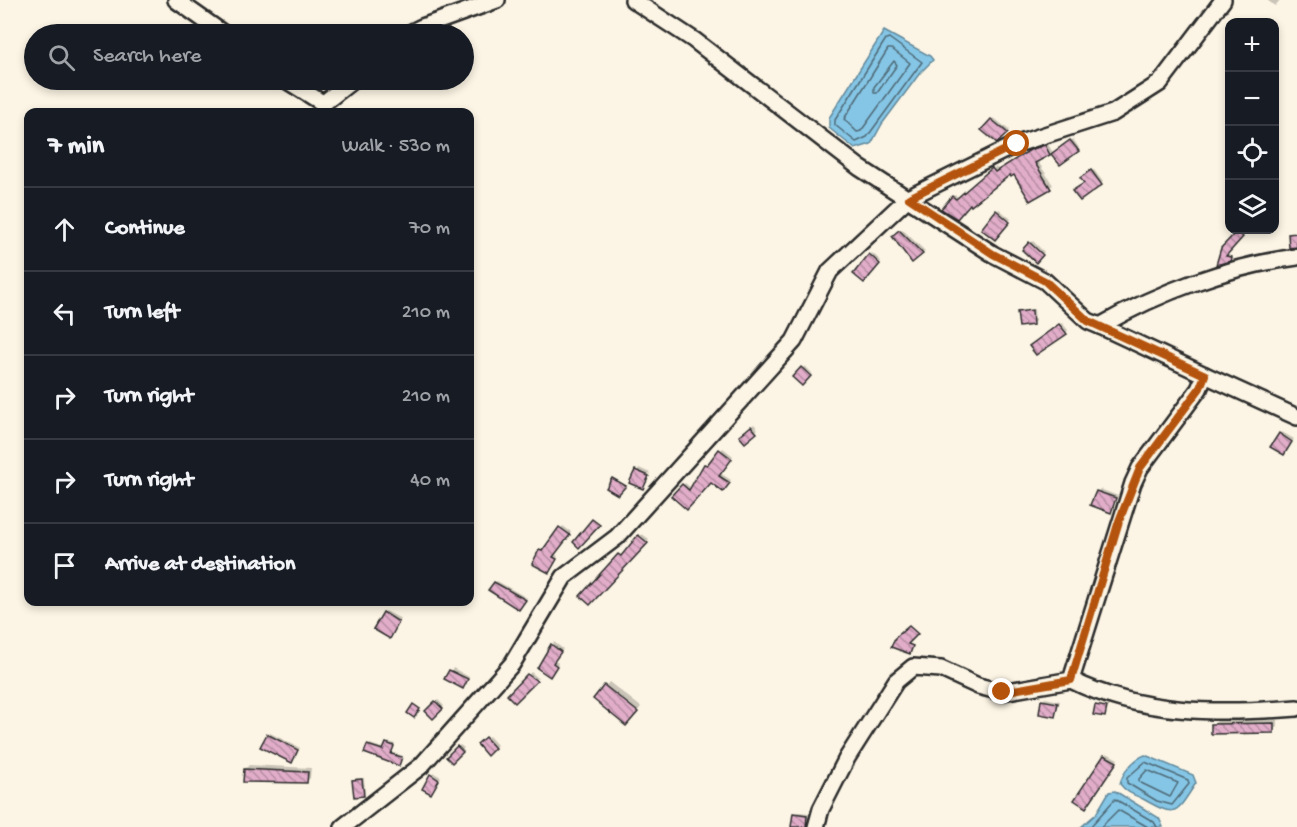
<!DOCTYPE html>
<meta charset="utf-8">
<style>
body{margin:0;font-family:"Gochi Hand",sans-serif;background:#242831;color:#f1f3f6}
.controls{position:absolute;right:18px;top:18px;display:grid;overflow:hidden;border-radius:12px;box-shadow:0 3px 9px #0003}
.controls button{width:54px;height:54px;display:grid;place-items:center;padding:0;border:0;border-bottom:2px solid #363941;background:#171b24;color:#f1f3f6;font:30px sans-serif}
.stop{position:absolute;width:18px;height:18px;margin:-14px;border:4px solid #b45309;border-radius:50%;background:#fff}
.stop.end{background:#b45309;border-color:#fff;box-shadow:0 2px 6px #0008}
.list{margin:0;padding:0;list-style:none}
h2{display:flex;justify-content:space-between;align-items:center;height:78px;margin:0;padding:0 24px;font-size:26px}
h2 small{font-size:20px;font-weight:400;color:#9ea1a6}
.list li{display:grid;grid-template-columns:39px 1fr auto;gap:18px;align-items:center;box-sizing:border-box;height:84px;padding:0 24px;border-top:2px solid #363941}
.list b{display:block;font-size:22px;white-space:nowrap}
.list em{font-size:20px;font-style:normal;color:#9ea1a6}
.icon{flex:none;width:33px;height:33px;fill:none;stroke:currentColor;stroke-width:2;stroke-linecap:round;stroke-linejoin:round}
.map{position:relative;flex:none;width:1297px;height:827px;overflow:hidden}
.search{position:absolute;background:#171b24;box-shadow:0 3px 9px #0003;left:24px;top:24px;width:450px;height:66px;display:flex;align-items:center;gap:15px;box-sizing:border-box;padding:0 21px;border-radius:33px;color:#9ea1a6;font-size:22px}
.panel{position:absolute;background:#171b24;box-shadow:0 3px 9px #0003;left:24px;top:108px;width:450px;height:498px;border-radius:12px}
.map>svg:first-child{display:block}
.water{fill:#85c6e6;stroke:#61889b;stroke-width:1.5}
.shadow{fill:#0003}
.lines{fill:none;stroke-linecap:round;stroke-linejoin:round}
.shore{stroke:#4f6976;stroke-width:1.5}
.building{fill:url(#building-back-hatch);stroke:#2b2b2b;stroke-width:1.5}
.minor-casing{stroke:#2b2b2b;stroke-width:20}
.minor{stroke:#fcf5e5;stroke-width:15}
.route{stroke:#b45309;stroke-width:8}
</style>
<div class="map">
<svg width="1297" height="827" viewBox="0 0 1297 827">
<defs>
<pattern id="building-back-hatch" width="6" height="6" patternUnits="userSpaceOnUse" patternTransform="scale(1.5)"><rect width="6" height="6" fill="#e1adc9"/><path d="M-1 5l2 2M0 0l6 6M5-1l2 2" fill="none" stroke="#b78da3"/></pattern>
</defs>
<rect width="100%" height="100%" fill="#fcf5e5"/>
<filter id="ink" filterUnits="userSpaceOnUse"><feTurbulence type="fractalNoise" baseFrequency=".0167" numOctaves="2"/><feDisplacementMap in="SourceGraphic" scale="12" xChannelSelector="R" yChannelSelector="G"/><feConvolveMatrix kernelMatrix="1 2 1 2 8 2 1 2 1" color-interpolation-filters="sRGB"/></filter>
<g filter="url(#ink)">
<g class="water">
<polygon points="884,31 930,56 933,60 920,73 882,124 871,144 855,149 829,128 829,118"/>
<path d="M1145,755L1193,775L1196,783C1175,815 1177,818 1143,799C1133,794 1127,793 1120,784C1122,773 1134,759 1145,755Z"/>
<polygon points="1115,791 1159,818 1163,827 1081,827 1096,814 1109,792"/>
</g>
<g class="shadow">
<polygon points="1267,0 1280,0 1275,6"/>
<polygon points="994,118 1009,130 997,141 983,130"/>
<polygon points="1073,139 1079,148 1060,163 1051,152 1037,160 1053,185 1031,199 1015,173 1010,173 970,202 943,208 955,195 959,198 996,167 998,171 1034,148 1048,144 1053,153"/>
<polygon points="1094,170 1103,182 1101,183 1085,182 1082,178"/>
<polygon points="999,209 1011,219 994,238 983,228"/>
<polygon points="902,229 925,251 912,261 894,236"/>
<polygon points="1240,231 1244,234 1226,254 1232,257 1219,263 1221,251"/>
<polygon points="1033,241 1044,252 1035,261 1024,250"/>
<polygon points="872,253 881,261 867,279 870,255"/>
<polygon points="1034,309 1035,321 1033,323 1019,313"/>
<polygon points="1062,323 1068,330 1066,333 1033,344"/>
<polygon points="805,366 812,373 802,384 794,377"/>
<polygon points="754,424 758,429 745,441 741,436"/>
<polygon points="1282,432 1294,439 1286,451 1280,434"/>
<polygon points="723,448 733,456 720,473 731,480 725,488 711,481 687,508 674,495 685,483 691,488 705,465 710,464"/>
<polygon points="639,468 650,473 645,484 631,482"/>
<polygon points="1100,489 1118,496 1110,511 1097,492"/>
<polygon points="563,526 571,532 554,554 558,556 549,571 540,551 545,549"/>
<polygon points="642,534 649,539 590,603 582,596"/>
<polygon points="497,581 527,598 520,606 490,589"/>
<polygon points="386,611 401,619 392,634 384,613"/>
<polygon points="554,642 563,649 554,660 558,663 552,673 547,651"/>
<polygon points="453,668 469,677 465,685 446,679"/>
<polygon points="531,672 538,678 515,701 509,695"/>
<polygon points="609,682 641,707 630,720 595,699"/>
<polygon points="1045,698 1060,701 1055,715 1043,700"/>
<polygon points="438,700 444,706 433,717 427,711"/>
<polygon points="1277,720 1277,727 1273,731 1213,725 1217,721"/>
<polygon points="270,733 300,748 292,761 268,735"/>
<polygon points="489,736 497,745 487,754 479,745"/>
<polygon points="389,742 395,744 391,752 403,756 399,764 366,752 370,744 385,749"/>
<polygon points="460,745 464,748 452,761 448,757"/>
<polygon points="1107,753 1118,759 1088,804 1076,799"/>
<polygon points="249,765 311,768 310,778 306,782 245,769"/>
<polygon points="434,773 441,777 433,790 431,775"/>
<polygon points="356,778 364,778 365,792 363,795 354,781"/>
<polygon points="797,812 809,813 807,827 792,827"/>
</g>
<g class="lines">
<g class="shore">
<polygon points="889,38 922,62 867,137 856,142 835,125 835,120 886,39"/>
<polygon points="888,49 892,49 910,63 861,131 857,132 844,119"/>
<polygon points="894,61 897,65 877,93 874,93 874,87"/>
<polygon points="1145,762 1188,780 1189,784 1172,805 1157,801 1127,783 1127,778"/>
<polygon points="1147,770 1178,783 1170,797 1139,782 1139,779"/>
<polyline points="1090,827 1115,799 1154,822 1157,827"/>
<polyline points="1101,827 1118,810 1148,827"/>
</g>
</g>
<g class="building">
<polygon points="991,119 1008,133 997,143 981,130"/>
<polygon points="1070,140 1079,151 1060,165 1051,154"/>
<polygon points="1045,145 1050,155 1035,163 1051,189 1030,201 1014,175 1011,177 1010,175 971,206 970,204 957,219 941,209 952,196 956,199 992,168 995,172 1030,150"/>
<polygon points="1091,170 1102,185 1080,201 1072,191 1084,183 1080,178"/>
<polygon points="996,210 1010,222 995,240 981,229"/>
<polygon points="899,230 923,254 912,263 892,236"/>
<polygon points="1237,231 1243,237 1226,256 1232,257 1231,261 1216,265 1221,248"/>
<polygon points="1297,233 1297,247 1289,248 1288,234"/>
<polygon points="1029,242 1043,255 1036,263 1022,250"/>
<polygon points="869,254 880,264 864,283 853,274"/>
<polygon points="1032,310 1033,325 1019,327 1017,312"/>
<polygon points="1059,324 1067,334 1036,355 1029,346"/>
<polygon points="801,367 811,376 802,386 792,377"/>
<polygon points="751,426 757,433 745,443 739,436"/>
<polygon points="1279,433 1292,442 1284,455 1270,447"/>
<polygon points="719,449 732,459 719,476 730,483 723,492 711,483 687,510 671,496 682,484 689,490 704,464 707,465"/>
<polygon points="635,470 649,476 643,489 629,483"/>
<polygon points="612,478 626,486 618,495 606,488"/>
<polygon points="1096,491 1116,498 1111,513 1090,505"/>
<polygon points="592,519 600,525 579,548 573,542"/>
<polygon points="559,527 570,535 553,557 557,559 549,573 532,564 539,550 542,551"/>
<polygon points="638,535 648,543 590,605 580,596 618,554 621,556"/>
<polygon points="494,582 526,600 519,610 488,590"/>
<polygon points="383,612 399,622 390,639 373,629"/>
<polygon points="909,626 918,634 908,644 913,646 910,654 891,647 896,637"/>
<polygon points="551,644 561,652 553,663 557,666 550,677 537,668"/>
<polygon points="449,670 468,679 463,689 444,679"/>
<polygon points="527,674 537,681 515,703 507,695"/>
<polygon points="604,685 638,712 626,726 593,699"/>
<polygon points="1041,700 1058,703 1055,717 1039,714"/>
<polygon points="435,701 443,709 433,719 425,711"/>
<polygon points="413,704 420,709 414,718 407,713"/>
<polygon points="1095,705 1107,707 1105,717 1093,715"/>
<polygon points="1274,723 1274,733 1211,734 1211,724"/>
<polygon points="267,734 298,750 292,763 260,747"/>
<polygon points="485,737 495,748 487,756 477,744"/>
<polygon points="386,743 394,746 391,754 402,757 399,766 364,753 367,745 383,750"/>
<polygon points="457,746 463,752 452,763 446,757"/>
<polygon points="1104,755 1117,762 1086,808 1074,800"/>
<polygon points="244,769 308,772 307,783 243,782"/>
<polygon points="430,774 439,780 431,794 422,789"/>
<polygon points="362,779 364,796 354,797 352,780"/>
<polygon points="793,813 807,815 806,827 791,827"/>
</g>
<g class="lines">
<defs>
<g id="minor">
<polyline points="176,0 224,34"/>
<path d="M633,0L694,40L860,168L993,254L1045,281L1088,321L1100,326C1159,292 1229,266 1297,257"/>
<polyline points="408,34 422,27 497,0"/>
<polyline points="286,80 321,102 325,102 353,80"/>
<polyline points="1205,375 1297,417"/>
<path d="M1071,680C1141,715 1221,714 1297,708"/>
<polyline points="343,827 421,766 512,664 564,577 617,537 794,341 830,271 908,198 1017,144 1113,113 1160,83 1223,0"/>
<polyline points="816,827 821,809 847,758 896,681 913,667 941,669 978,686 1002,692 1071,680 1133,483 1140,468 1199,389 1205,375 1100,326"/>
</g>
</defs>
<use href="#minor" class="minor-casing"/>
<use href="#minor" class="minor"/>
</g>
</g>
<g class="lines" filter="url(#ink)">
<polyline class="route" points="1002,692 1071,680 1119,521 1140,468 1200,388 1205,375 1088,321 1045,281 993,254 909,198 1017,144"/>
</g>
</svg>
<div class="controls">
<button>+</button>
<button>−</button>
<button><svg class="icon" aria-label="locate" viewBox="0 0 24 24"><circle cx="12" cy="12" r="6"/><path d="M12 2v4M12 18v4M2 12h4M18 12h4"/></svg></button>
<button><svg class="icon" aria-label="layers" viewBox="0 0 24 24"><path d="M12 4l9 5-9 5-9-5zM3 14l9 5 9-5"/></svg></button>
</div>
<div class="stop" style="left:1017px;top:144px"></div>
<div class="stop end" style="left:1002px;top:692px"></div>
<div class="search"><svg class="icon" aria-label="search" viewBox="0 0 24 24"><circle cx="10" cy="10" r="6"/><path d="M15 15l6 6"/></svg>Search here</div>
<section class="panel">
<h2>7 min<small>Walk · 530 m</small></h2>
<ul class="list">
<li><svg class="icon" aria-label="ahead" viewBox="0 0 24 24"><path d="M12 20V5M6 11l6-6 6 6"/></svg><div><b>Continue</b></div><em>70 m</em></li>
<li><svg class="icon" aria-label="left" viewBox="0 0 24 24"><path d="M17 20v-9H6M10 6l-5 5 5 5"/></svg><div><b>Turn left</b></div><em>210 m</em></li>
<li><svg class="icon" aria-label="right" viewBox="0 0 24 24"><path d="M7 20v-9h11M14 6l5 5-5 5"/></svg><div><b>Turn right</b></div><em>210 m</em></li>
<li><svg class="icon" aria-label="right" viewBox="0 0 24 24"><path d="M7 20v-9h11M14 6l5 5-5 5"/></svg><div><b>Turn right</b></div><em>40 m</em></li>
<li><svg class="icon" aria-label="arrive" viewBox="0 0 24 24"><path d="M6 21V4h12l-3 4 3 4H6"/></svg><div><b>Arrive at destination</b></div></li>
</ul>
</section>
</div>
